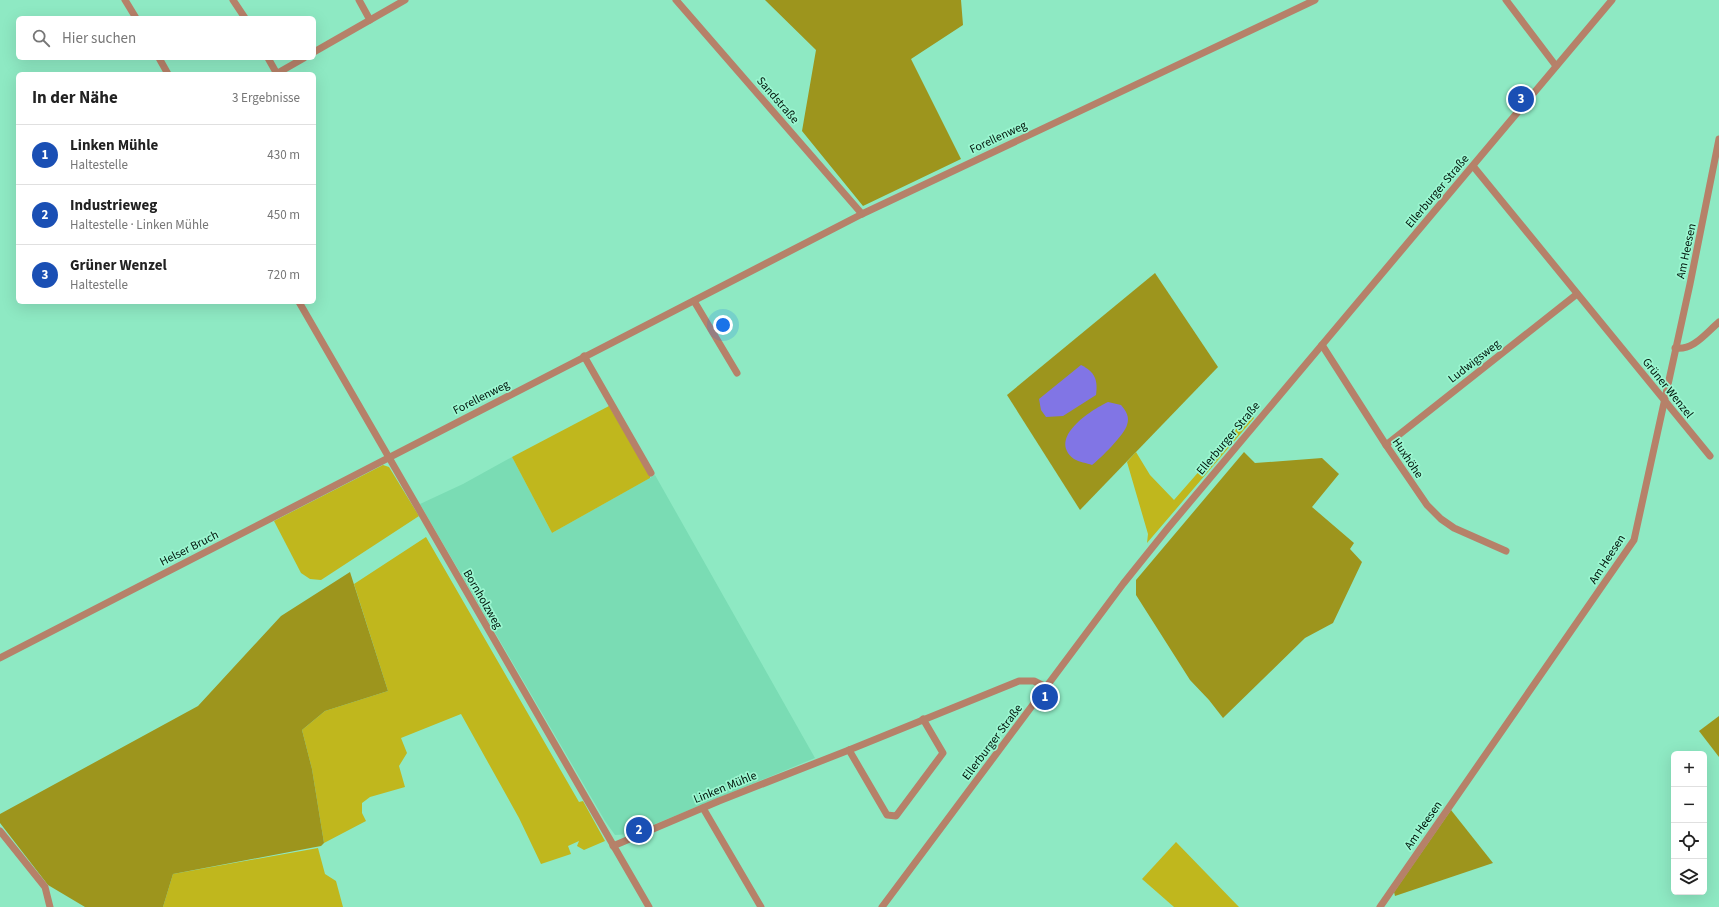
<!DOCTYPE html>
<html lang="de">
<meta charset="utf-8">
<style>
body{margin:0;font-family:"Source Sans 3",sans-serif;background:#f2f2f2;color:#222}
.controls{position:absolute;right:12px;bottom:12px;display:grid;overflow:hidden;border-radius:6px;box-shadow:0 4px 16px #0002}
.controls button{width:36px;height:36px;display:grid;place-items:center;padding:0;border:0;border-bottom:1px solid #e0e0e0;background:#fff;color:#222;font:20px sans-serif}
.you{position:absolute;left:723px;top:325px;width:14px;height:14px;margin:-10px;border:3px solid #fff;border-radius:50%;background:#1a73e8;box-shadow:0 0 0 6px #1a73e833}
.badge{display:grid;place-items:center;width:26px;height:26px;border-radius:50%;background:#be408f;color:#fff;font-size:13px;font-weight:700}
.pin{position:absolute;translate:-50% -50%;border:2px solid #fff;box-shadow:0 1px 4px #0006}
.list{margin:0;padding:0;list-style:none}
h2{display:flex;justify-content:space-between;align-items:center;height:52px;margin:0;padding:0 16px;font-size:17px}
h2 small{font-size:13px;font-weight:400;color:#767676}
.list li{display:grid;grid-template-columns:26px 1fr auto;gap:12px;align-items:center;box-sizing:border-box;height:60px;padding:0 16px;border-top:1px solid #e0e0e0}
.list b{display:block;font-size:15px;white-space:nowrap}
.list p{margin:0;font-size:13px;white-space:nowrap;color:#767676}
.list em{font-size:13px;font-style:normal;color:#767676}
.icon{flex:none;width:22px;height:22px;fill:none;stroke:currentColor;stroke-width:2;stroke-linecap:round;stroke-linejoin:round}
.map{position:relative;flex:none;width:1719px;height:907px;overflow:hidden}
.search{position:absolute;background:#fff;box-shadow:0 4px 16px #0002;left:16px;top:16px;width:300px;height:44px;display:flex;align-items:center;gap:10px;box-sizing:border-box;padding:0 14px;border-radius:6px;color:#767676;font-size:15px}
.panel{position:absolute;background:#fff;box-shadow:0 4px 16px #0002;left:16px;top:72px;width:300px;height:232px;border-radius:6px}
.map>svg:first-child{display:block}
.built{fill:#7adcb4}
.green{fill:#c0b71d}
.forest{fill:#9d951d}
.water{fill:#8175e5}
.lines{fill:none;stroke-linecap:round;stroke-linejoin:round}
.minor{stroke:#b68169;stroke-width:7}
.labels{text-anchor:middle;stroke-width:3.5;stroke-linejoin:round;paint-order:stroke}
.street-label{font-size:12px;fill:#00160c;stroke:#9bf6d0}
</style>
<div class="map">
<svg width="1719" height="907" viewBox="0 0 1719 907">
<rect width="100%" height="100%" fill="#8ee9c3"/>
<polygon class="built" points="512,457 552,533 655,475 815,758 631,834 615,835 605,821 420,504 463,484"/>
<g class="green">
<polygon points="609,406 650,475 650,478 552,533 512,457"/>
<polygon points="1250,413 1254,418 1147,543 1148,534 1127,462 1136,452 1150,475 1174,500"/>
<polygon points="383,465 389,467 419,516 321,580 310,579 301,573 274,521"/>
<polygon points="426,537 579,802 583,801 605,841 584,850 577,846 579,841 568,846 571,854 541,864 519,818 461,714 401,738 407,753 399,766 405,787 370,797 362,803 362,813 366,821 324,843 312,769 302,730 325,711 388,691 354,584"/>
<polygon points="1176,842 1239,907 1174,907 1142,879"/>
<polygon points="318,848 325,874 336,881 343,907 163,907 173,874"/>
</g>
<g class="forest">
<polygon points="765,0 961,0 963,25 911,59 961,159 863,206 802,131 816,50"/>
<polygon points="1155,273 1218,367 1080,510 1007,395"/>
<polygon points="1244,452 1255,463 1322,458 1339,474 1312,507 1354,543 1350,549 1362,562 1333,623 1305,638 1223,718 1209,700 1190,680 1136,595 1136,580"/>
<polygon points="350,572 388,691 325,711 302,730 312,769 324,843 321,846 173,874 163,907 85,907 48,885 0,823 0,814 198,706 281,616"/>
<polygon points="1719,716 1719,757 1699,731"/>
<polygon points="1451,810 1493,863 1395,896 1394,892"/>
</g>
<g class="water">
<path d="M1081,365C1095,372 1098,380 1096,395L1063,416L1046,417L1041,410L1039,399Z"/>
<path d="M1108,402L1121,405C1126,411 1130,417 1127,425C1125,434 1100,459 1092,465C1087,463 1079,462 1074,459C1047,438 1091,410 1108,402Z"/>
</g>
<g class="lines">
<g class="minor">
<polyline points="125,0 136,18"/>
<polyline points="233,0 245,18"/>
<polyline points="359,0 370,20"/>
<polyline points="676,0 862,214"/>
<polyline points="1506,0 1556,66"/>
<polyline points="314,52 405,0"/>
<polyline points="159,58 168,74"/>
<polyline points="268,58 277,74"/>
<polyline points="276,74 304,58"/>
<polyline points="1473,166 1710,456"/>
<polyline points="694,301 737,373"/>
<polyline points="299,302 649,907"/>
<polyline points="1322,345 1386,445 1427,505 1441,519 1454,528 1506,551"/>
<path d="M1675,348C1693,351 1706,333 1719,322"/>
<polyline points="584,356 651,473"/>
<polyline points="1386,445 1577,294"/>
<polyline points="0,658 862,214 1315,0"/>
<polyline points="849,750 887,815 896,816 943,753 923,719"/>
<polyline points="703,808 761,907"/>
<polyline points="0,831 45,887 50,907"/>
<polyline points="613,846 719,801 849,750 1019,681 1034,681 1046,687"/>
<polyline points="882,907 1123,584 1168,528 1612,0"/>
<polyline points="1380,907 1634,540 1690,284 1719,139"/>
</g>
</g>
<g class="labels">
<g class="street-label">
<text transform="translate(778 100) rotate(49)" y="4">Sandstraße</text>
<text transform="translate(998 137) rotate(-25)" y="4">Forellenweg</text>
<text transform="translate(1437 191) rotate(-50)" y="4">Ellerburger Straße</text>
<text transform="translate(1686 251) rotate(-78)" y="4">Am Heesen</text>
<text transform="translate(1474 361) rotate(-38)" y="4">Ludwigsweg</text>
<text transform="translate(1668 388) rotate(51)" y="4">Grüner Wenzel</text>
<text transform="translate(481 397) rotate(-27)" y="4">Forellenweg</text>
<text transform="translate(1228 438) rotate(-50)" y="4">Ellerburger Straße</text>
<text transform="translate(1408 458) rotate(56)" y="4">Huxhöhe</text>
<text transform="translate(189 548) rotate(-27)" y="4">Helser Bruch</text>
<text transform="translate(1607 559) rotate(-57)" y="4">Am Heesen</text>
<text transform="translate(483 599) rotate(60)" y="4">Bornholzweg</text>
<text transform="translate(992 742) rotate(-53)" y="4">Ellerburger Straße</text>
<text transform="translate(725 787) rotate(-22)" y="4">Linken Mühle</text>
<text transform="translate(1423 825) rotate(-55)" y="4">Am Heesen</text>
</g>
</g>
</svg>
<div class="controls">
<button>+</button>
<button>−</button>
<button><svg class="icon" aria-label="locate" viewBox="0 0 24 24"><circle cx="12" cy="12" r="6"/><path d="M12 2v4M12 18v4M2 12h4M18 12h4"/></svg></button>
<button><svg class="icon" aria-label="layers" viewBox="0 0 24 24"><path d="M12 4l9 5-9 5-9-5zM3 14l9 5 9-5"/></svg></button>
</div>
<div class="you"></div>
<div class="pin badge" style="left:1045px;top:697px;background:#1a4fb4">1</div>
<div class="pin badge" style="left:639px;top:830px;background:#1a4fb4">2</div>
<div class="pin badge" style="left:1521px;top:99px;background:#1a4fb4">3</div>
<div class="search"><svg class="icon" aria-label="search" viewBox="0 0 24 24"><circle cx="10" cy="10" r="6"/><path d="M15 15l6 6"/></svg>Hier suchen</div>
<section class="panel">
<h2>In der Nähe<small>3 Ergebnisse</small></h2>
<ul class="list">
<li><span class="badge" style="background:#1a4fb4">1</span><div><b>Linken Mühle</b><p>Haltestelle</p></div><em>430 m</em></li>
<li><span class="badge" style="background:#1a4fb4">2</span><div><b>Industrieweg</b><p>Haltestelle · Linken Mühle</p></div><em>450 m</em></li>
<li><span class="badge" style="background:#1a4fb4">3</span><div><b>Grüner Wenzel</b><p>Haltestelle</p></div><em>720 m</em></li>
</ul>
</section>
</div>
